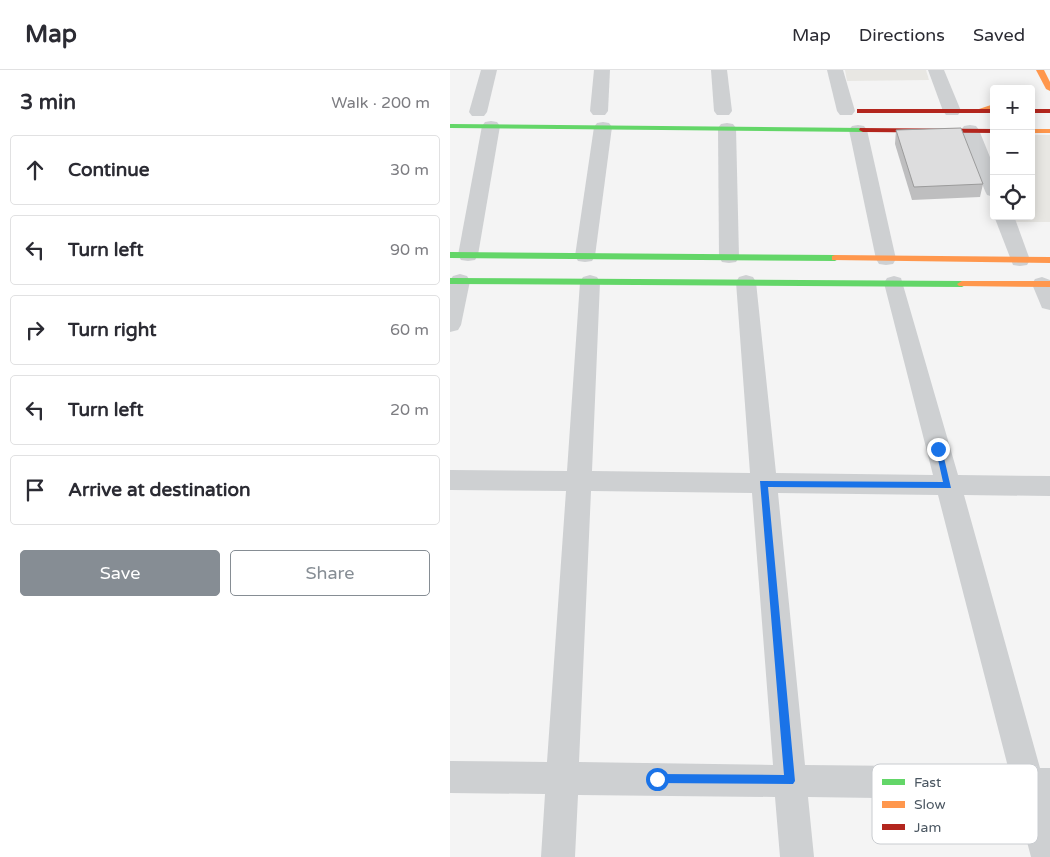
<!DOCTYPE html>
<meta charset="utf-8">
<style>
body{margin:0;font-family:"Varela Round",sans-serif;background:#f7f7f7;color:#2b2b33}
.controls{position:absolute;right:15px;top:15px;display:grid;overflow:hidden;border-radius:5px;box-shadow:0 2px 12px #0003}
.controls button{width:45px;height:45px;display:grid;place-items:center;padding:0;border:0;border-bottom:1px solid #e1e1e2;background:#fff;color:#2b2b33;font:25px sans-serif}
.stop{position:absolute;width:15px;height:15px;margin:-11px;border:4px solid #1a73e8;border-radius:50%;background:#fff}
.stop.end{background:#1a73e8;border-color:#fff;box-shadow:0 1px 5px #0008}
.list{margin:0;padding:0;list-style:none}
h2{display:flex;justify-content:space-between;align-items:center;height:65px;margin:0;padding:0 20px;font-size:21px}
h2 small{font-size:16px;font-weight:400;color:#7c7c81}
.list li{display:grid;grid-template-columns:32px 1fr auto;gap:15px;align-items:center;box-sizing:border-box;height:70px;margin:0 10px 10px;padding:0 10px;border:1px solid #e1e1e2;border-radius:5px}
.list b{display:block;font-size:19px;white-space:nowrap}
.list em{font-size:16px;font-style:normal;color:#7c7c81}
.actions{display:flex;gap:10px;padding:15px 20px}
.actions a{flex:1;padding:11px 0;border:1px solid #868d94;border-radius:5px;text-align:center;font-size:18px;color:#868d94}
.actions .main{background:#868d94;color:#fff}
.icon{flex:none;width:28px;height:28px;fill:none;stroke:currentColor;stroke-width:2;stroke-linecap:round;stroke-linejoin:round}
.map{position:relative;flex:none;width:600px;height:787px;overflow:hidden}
header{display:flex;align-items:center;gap:30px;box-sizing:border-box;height:70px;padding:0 25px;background:#fff;border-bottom:1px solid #e1e1e2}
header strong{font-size:24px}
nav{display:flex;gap:28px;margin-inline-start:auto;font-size:18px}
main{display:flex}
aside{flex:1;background:#fff}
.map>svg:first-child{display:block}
.commercial{fill:#e8e7e3}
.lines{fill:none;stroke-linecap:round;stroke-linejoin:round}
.street{fill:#ced0d2;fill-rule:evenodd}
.fast{fill:#63d668;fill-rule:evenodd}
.slow{fill:#ff974d;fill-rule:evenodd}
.jam{fill:#b3261e;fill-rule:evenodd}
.wall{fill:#bebebf}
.building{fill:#ddddde;stroke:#9b9b9b}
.route{fill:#1a73e8}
.key{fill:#fff;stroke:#c9ccd0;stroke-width:1}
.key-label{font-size:14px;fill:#4a5661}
</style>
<header>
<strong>Map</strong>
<nav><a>Map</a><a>Directions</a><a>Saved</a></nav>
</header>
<main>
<aside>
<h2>3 min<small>Walk · 200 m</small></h2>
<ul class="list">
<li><svg class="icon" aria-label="ahead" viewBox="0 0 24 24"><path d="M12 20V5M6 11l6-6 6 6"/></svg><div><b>Continue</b></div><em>30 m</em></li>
<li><svg class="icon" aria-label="left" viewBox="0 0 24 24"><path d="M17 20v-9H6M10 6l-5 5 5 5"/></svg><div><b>Turn left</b></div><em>90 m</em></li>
<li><svg class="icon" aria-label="right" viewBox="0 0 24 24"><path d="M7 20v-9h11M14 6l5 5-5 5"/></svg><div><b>Turn right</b></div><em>60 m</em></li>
<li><svg class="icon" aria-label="left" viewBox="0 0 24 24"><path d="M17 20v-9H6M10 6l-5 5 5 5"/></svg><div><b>Turn left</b></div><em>20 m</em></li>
<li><svg class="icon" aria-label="arrive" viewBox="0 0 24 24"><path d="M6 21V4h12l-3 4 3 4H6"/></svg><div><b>Arrive at destination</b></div></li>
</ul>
<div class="actions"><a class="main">Save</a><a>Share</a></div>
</aside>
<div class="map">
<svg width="600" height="787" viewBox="0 0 600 787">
<rect width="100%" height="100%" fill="#f4f4f4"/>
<g class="commercial">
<polygon points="395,0 476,0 479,10 397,11"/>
<polygon points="581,65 600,65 600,152 561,152 559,146 581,146"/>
</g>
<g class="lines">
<g class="street">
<polygon points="31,0 47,0 37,42 34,46 22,46 19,42"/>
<polygon points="144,0 160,0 158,41 155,45 143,45 140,41"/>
<polygon points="261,0 277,0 282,41 279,45 267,45 264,41"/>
<polygon points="377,0 393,0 405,41 402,45 390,45 387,41"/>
<polygon points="478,0 494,0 511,41 508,45 496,45 493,41"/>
<polygon points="41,51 47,52 50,56 28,185 25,190 18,191 11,190 8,185 32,56 35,52"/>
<polygon points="153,52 159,53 162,57 145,186 142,191 135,192 128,191 125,186 144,57 147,53"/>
<polygon points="277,53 283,54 286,58 289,187 286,192 279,193 272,192 269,187 268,58 271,54"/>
<polygon points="408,55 414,56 417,60 446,189 443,194 436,195 429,194 426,189 399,60 402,56"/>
<polygon points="520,55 526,56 529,60 544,97 544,127 537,125 535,121 511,60 514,56"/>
<polygon points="544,146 564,146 580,190 577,195 570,196 563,195"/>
<polygon points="10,204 17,206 20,211 11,255 8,260 0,262 0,210 3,206"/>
<path d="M140,205L147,207L150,212L142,401L300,403L286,212L289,207L296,205L303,207L306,212L326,403L483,405L434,213L437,208L444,206L451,208L508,405L600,406V426L514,425L590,698H600V787H581L566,730L358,727L364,787H330L325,727L128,725L125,787H91L95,724L0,723V691L97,692L116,421L0,420V400L117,401L130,212L133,207ZM141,421L302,423L323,695L129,692ZM328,423L488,425L558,697L355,695Z"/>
<polygon points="592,207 600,210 600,240 592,238 582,214 585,209"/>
</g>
<g class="fast">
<polygon points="0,54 413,58 417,60 413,62 0,58"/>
<polygon points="0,182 385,185 390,188 385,191 0,188"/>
<polygon points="0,208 512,211 517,214 512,217 0,214"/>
</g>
<g class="slow">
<polygon points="586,0 594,0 600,12 600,21 596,19"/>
<polygon points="544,34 544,38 527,43 523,41"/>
<rect x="581" y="59" width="19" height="4"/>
<polygon points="385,185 600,187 600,193 382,190 382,186"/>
<polygon points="512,211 600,211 600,217 509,216 507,214"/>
</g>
<g class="jam">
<rect x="407" y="39" width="137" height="4"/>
<rect x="581" y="39" width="19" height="4"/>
<polygon points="410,58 544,59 544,63 413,62 409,60"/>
</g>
</g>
<polygon class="wall" points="446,60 533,114 530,127 462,130 445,74"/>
<polygon class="building" points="511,58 533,114 464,117 446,60"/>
<polygon class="route" points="485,376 492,379 501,418 318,417 345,711 343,714 203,713 202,709 207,704 334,705 310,411 493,412"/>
<rect x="422" y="694" width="166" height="80" rx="8" class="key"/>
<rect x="432" y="709" width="23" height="6" fill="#63d668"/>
<rect x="432" y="731" width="23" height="7" fill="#ff974d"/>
<rect x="432" y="754" width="23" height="6" fill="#b3261e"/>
<g class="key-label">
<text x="464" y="717">Fast</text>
<text x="464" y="739">Slow</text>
<text x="464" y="762">Jam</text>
</g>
</svg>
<div class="controls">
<button>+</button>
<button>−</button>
<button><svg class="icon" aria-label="locate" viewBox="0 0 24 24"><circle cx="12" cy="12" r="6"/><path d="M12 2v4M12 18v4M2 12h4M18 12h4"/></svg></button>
</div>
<div class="stop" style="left:207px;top:709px"></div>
<div class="stop end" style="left:488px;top:379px"></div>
</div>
</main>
